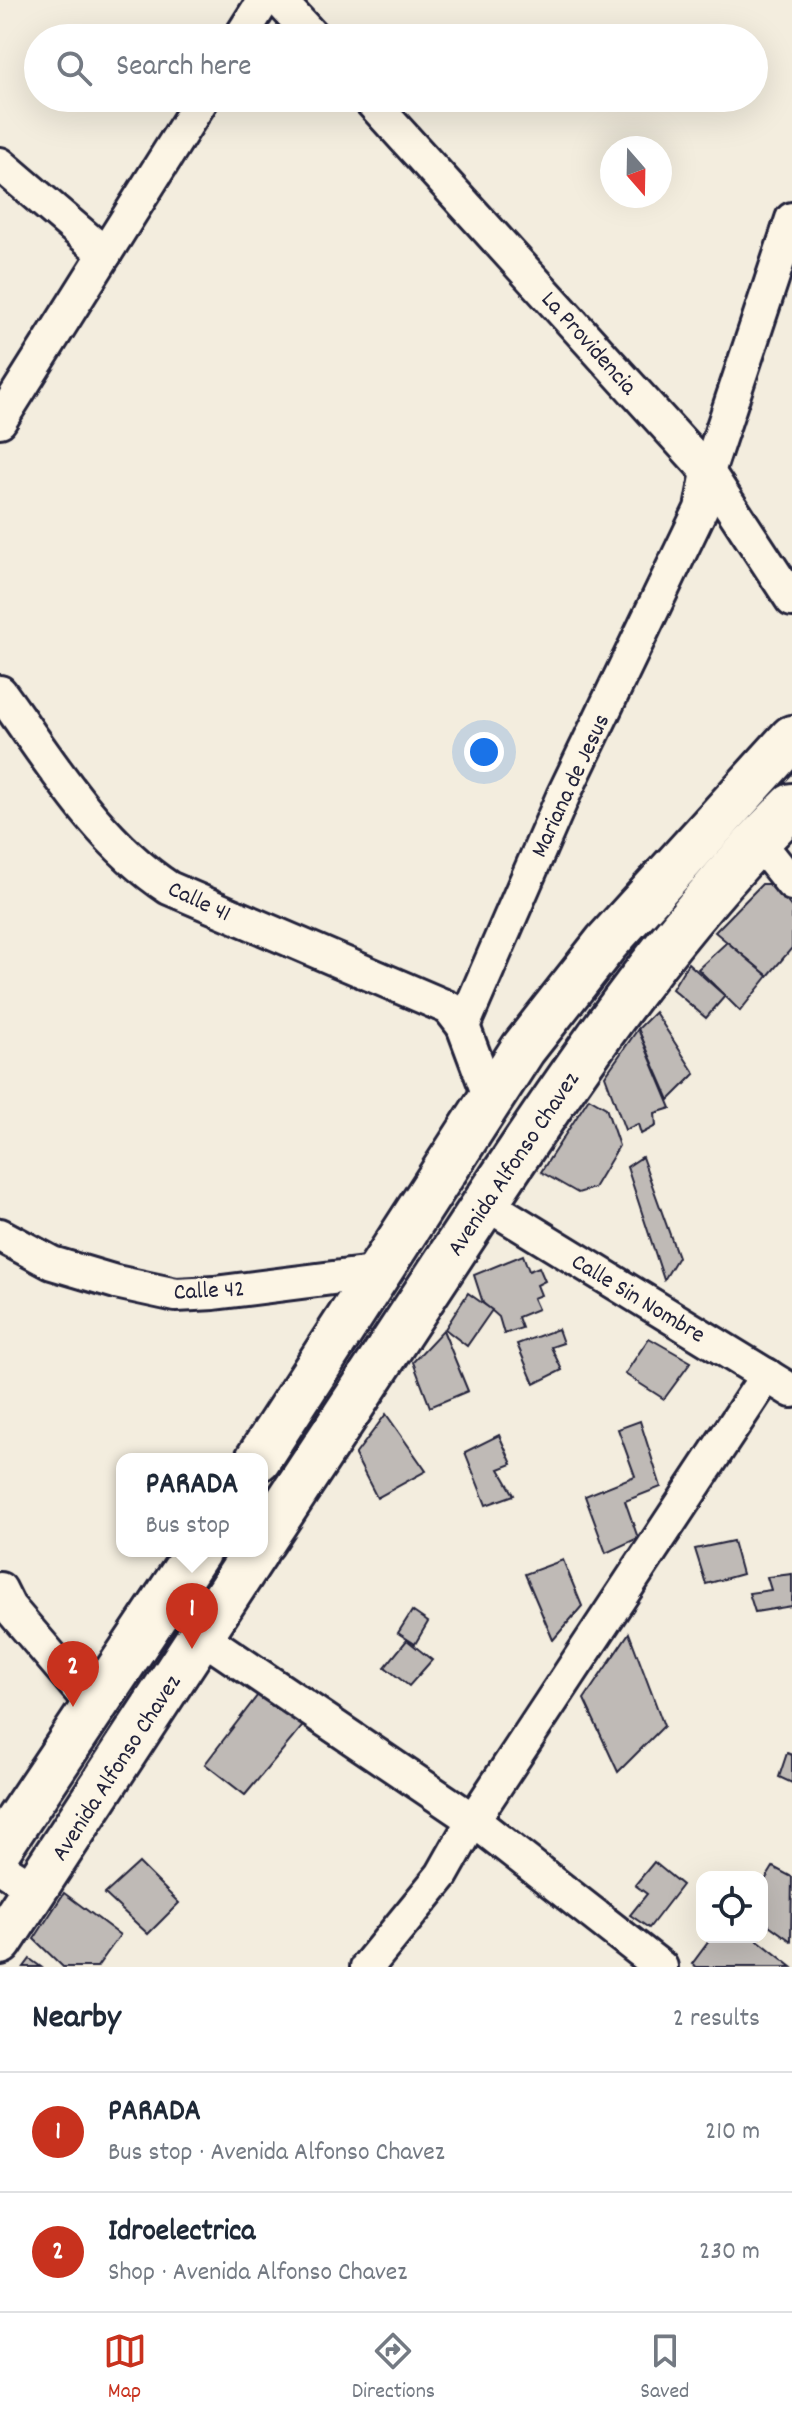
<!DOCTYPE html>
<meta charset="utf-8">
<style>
body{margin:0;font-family:Dekko,sans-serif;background:#f6f6f7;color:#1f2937}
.controls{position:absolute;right:24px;bottom:24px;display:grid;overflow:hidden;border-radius:16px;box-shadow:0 8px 32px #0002}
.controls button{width:72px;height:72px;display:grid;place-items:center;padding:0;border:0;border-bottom:2px solid #e0e1e3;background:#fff;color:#1f2937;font:40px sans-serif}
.compass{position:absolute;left:600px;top:136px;width:72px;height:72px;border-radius:50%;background:#fff;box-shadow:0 8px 32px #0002;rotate:160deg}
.you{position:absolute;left:484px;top:752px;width:28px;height:28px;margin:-20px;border:6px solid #fff;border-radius:50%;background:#1a73e8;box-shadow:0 0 0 12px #1a73e833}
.badge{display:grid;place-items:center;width:52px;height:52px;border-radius:50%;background:#c8321e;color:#fff;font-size:26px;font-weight:700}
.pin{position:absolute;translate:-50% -66px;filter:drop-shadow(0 2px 4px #0008)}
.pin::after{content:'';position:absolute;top:42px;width:28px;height:24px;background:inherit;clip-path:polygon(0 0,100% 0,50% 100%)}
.popup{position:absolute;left:116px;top:1453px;width:152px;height:104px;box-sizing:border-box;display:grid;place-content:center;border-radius:16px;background:#fff;filter:drop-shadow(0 2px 6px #0005);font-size:26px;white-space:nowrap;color:#747a83}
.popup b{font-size:30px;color:#1f2937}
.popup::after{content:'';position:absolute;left:50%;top:100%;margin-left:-16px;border:16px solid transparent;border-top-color:#fff}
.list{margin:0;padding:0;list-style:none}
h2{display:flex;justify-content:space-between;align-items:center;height:104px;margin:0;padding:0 32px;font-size:34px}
h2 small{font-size:26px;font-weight:400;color:#747a83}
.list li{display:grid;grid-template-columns:52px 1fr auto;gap:24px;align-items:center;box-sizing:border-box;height:120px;padding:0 32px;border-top:2px solid #e0e1e3}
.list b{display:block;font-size:30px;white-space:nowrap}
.list p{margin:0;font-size:26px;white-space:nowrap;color:#747a83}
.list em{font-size:26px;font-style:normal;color:#747a83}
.icon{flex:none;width:44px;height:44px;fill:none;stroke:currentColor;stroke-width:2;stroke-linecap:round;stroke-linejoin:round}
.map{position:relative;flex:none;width:792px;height:1967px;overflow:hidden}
.search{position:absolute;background:#fff;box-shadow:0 8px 32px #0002;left:24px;right:24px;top:24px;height:88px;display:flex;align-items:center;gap:20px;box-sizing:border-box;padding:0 28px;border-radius:44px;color:#747a83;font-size:30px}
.sheet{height:344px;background:#fff}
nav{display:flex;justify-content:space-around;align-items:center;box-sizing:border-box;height:112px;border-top:2px solid #e0e1e3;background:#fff;font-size:22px;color:#747a83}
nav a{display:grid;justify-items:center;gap:4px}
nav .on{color:#c8321e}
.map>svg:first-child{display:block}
.building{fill:#bfbab6;stroke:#22223b;stroke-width:2}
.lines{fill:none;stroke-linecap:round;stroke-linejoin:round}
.minor-casing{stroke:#22223b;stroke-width:38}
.primary-casing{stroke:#22223b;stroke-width:50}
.minor{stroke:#fcf5e5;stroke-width:32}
.primary{stroke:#fcf5e5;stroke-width:44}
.labels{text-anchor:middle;stroke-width:6;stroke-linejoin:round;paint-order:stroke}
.street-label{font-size:24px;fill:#22223b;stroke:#fcf5e5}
</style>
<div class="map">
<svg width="792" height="1967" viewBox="0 0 792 1967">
<rect width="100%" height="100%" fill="#f3edde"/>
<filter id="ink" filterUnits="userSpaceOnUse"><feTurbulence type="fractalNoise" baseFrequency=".0125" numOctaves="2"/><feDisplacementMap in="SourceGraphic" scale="16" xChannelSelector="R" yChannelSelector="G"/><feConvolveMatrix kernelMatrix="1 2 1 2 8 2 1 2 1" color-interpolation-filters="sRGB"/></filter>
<g filter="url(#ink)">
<g class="building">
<polygon points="762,884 773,884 792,908 792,948 768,976 715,932"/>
<polygon points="727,942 768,976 740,1011 698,969"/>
<polygon points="688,963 725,996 706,1018 672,989"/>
<polygon points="655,1012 695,1074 669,1100 638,1029"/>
<polygon points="638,1029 671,1108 655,1113 656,1126 641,1134 638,1124 625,1130 605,1076"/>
<polygon points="589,1098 606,1108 619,1146 594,1188 578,1193 541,1172"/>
<polygon points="642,1157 678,1257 664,1280 627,1167"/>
<polygon points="523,1255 529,1271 539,1267 545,1281 537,1285 541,1295 533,1298 538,1309 518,1317 522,1328 504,1334 499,1317 483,1303 474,1275"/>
<polygon points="468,1293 492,1310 467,1346 445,1329"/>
<polygon points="558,1329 563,1343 551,1347 562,1370 534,1384 517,1344"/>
<polygon points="443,1330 468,1391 430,1407 413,1362"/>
<polygon points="649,1338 691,1362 664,1399 625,1374"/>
<polygon points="386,1414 426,1471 377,1498 355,1455"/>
<polygon points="640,1421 661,1487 625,1501 638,1538 606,1553 585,1496 635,1476 618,1429"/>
<polygon points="499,1435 512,1464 499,1469 514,1495 486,1505 465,1452"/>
<polygon points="733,1541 742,1574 706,1584 695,1549"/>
<polygon points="563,1560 582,1606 553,1640 525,1574"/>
<polygon points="792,1574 792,1606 755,1612 749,1593 771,1590 767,1577"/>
<polygon points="412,1611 428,1622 415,1644 398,1633"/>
<polygon points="629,1633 664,1726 618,1772 584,1699"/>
<polygon points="407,1640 432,1660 409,1686 385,1667"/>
<polygon points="264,1687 307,1721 245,1795 205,1764"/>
<polygon points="787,1753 792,1755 792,1783 779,1777"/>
<polygon points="654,1862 682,1885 649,1928 630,1915 647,1894 635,1885"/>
<polygon points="139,1863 179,1903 148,1934 105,1894"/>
<polygon points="773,1867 792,1877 791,1941 762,1920 762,1885"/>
<polygon points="64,1893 120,1935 97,1967 63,1967 34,1939"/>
<polygon points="712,1937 754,1937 792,1967 697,1967 692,1964"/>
<polygon points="30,1959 41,1967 24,1967"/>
</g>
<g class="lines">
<defs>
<g id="minor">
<polyline points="279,0 314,38"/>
<polyline points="240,38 264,0"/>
<polyline points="368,98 708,472 792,600"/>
<polyline points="0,164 105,254"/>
<polyline points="0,421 203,98"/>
<path d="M0,692C51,762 96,840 169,888L449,1008L463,1026L491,1101"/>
<polyline points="757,840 792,884"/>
<polyline points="463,1026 563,796 701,509 708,472 792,219"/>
<polyline points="485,1203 792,1391"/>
<polyline points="0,1235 52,1263 116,1282 176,1295 214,1293 380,1272"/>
<polyline points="0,1589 9,1607 96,1709"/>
<polyline points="201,1636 473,1820 661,1967"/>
<polyline points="0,1867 35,1889"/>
<polyline points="367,1967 442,1875 473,1820 767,1375"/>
</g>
<g id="primary">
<polyline points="258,1459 523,1049 607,942 792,738"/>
<path d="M262,1542C332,1436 402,1329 472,1223C568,1077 667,930 792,806"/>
<polyline points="0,1847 198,1551"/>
<polyline points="0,1942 256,1551"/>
</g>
</defs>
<use href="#minor" class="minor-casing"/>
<use href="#primary" class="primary-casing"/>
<use href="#minor" class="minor"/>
<use href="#primary" class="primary"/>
</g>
</g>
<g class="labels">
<g class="street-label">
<text transform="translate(590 342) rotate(48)" y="8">La Providencia</text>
<text transform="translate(569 785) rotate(-65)" y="8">Mariana de Jesus</text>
<text transform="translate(200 900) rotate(25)" y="8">Calle 41</text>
<text transform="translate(512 1163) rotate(-56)" y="8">Avenida Alfonso Chavez</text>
<text transform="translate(209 1289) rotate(-3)" y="8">Calle 42</text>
<text transform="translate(639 1297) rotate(31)" y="8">Calle Sin Nombre</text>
<text transform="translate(115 1767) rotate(-57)" y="8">Avenida Alfonso Chavez</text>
</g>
</g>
</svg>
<div class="controls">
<button><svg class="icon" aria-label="locate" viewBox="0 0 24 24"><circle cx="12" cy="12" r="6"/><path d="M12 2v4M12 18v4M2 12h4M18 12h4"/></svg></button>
</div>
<svg class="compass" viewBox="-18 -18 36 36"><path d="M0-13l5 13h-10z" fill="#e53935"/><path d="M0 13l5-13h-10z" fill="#747a83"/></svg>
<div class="you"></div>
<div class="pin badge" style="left:192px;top:1649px">1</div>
<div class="popup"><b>PARADA</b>Bus stop</div>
<div class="pin badge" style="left:73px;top:1707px">2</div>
<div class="search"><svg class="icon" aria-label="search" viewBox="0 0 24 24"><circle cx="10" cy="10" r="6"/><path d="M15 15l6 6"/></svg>Search here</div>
</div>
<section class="sheet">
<h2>Nearby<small>2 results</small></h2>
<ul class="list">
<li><span class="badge">1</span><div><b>PARADA</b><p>Bus stop · Avenida Alfonso Chavez</p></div><em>210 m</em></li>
<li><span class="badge">2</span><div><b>Idroelectrica</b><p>Shop · Avenida Alfonso Chavez</p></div><em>230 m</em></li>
</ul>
</section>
<nav>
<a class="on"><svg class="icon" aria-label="map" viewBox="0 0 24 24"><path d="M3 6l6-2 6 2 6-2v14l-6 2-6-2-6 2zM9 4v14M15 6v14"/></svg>Map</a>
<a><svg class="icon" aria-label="directions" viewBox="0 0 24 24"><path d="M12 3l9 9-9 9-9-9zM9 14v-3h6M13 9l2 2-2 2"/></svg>Directions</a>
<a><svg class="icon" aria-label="saved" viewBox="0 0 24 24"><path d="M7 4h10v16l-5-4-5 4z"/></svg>Saved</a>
</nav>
